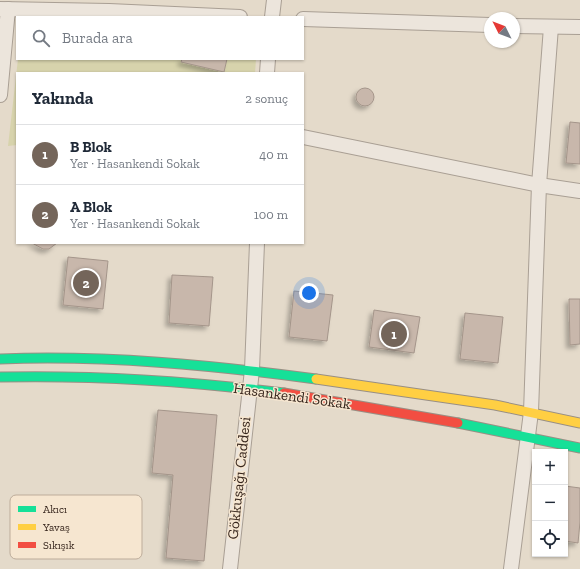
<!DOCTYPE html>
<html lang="tr">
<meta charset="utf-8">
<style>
body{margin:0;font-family:"Zilla Slab",serif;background:#f2f2f3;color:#1f2937}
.controls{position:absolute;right:12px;bottom:12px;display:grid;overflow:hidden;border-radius:0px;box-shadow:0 1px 3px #0004}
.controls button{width:36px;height:36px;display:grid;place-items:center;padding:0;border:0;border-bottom:1px solid #e0e1e3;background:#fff;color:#1f2937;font:20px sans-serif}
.compass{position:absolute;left:484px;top:12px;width:36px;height:36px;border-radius:50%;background:#fff;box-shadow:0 1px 3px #0004;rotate:312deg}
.you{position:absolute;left:309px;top:293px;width:14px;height:14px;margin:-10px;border:3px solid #fff;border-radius:50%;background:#1a73e8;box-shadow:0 0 0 6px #1a73e833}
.badge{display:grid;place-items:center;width:26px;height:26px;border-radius:50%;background:#74655a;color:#fff;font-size:13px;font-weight:700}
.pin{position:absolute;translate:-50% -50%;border:2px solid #fff;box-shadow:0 1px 4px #0006}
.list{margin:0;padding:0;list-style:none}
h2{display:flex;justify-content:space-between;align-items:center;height:52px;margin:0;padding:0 16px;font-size:17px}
h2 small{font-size:13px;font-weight:400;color:#747a83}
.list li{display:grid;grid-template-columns:26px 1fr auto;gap:12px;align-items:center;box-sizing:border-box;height:60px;padding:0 16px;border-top:1px solid #e0e1e3}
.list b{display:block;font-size:15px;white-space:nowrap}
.list p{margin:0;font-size:13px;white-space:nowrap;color:#747a83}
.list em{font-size:13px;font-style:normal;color:#747a83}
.icon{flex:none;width:22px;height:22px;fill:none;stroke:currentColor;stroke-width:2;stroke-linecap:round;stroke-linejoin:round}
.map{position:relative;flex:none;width:580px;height:569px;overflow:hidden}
.search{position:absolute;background:#fff;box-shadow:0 1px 3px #0004;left:16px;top:16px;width:288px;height:44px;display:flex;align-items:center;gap:10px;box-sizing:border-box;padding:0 14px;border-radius:0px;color:#747a83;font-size:15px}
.panel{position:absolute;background:#fff;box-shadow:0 1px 3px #0004;left:16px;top:72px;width:288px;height:172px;border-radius:0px}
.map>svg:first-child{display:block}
.green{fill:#d7d3ac}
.building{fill:#c8b7ab;stroke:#a4958a;filter:url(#shadow)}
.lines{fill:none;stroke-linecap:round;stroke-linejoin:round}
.street-casing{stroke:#a99f94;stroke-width:16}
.fast-casing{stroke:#998f84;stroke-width:11}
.slow-casing{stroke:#998f84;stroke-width:11}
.jam-casing{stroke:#998f84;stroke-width:11}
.street{stroke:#ece5dc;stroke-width:14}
.fast{stroke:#16e098;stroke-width:9}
.slow{stroke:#ffcf43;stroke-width:9}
.jam{stroke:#f24e42;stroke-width:9}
.labels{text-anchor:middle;stroke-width:3;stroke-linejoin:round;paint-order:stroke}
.street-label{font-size:15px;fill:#37261d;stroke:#f6e6d0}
.key{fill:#f6e6d0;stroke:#bdac9a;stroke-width:1}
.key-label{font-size:11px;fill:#37261d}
</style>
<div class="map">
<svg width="580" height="569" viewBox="0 0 580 569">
<defs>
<filter id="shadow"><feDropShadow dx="-3.5" dy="3.5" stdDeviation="2" flood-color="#0004"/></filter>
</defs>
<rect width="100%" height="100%" fill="#e4daca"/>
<polygon class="green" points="18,59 256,59 255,73 17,73 17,145 8,146"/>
<g class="building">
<polygon points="182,59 227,59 224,72 181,62"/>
<circle cx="365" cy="97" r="9"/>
<polygon points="570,122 580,123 580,164 566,163"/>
<polygon points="32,243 31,243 57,243 49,249 43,249"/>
<polygon points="68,257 108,261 103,309 63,305"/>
<polygon points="172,275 213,277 209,326 169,323"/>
<polygon points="294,291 333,295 327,341 289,337"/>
<polygon points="569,299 580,299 580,344 570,345"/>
<polygon points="374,310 420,317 414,353 369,347"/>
<polygon points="465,313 503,317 498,363 460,359"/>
<polygon points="158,410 217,415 204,561 166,558 173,475 152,473"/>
<polygon points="565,486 580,488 580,522 578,543 565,541"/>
</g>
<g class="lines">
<defs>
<g id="street">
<polyline points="0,9 109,11 240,17"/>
<polyline points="272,17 274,0"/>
<polyline points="303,19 490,25"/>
<polyline points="514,26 580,27"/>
<polyline points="267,73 268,59"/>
<polyline points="0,95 8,9"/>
<polyline points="303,137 539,185 580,191"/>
<polyline points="230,569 252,370 257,243"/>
<polyline points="511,569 531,412 539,185 551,27"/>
</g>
<g id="fast">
<path d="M0,359C106,355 211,365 316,379"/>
<path d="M0,377C95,375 189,381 284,393"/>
<polyline points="458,423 580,448"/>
</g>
<polyline id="slow" points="316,379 495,405 580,423"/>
<polyline id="jam" points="284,393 458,423"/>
</defs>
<use href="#street" class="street-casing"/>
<use href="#fast" class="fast-casing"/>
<use href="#slow" class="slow-casing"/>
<use href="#jam" class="jam-casing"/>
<use href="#street" class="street"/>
<use href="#fast" class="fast"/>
<use href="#slow" class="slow"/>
<use href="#jam" class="jam"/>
</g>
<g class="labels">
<g class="street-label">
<text transform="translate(292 396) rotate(8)" y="5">Hasankendi Sokak</text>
<text transform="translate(239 478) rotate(-84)" y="5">Gökkuşağı Caddesi</text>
</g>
</g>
<rect x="10" y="495" width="132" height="64" rx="6" class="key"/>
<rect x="18" y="506" width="18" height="6" fill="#16e098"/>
<rect x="18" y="524" width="18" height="6" fill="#ffcf43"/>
<rect x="18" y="542" width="18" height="6" fill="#f24e42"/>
<g class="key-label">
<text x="43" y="513">Akıcı</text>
<text x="43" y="531">Yavaş</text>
<text x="43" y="549">Sıkışık</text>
</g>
</svg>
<div class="controls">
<button>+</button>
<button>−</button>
<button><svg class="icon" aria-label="locate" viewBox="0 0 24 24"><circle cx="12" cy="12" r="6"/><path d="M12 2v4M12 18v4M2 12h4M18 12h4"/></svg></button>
</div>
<svg class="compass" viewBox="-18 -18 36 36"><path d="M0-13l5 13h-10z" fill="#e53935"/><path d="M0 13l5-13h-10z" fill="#747a83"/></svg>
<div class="you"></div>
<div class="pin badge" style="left:394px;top:334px">1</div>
<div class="pin badge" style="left:86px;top:283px">2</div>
<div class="search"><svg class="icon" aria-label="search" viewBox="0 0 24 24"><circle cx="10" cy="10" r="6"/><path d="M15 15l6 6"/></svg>Burada ara</div>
<section class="panel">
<h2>Yakında<small>2 sonuç</small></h2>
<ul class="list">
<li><span class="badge">1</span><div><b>B Blok</b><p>Yer · Hasankendi Sokak</p></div><em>40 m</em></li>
<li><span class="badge">2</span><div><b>A Blok</b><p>Yer · Hasankendi Sokak</p></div><em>100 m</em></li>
</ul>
</section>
</div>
